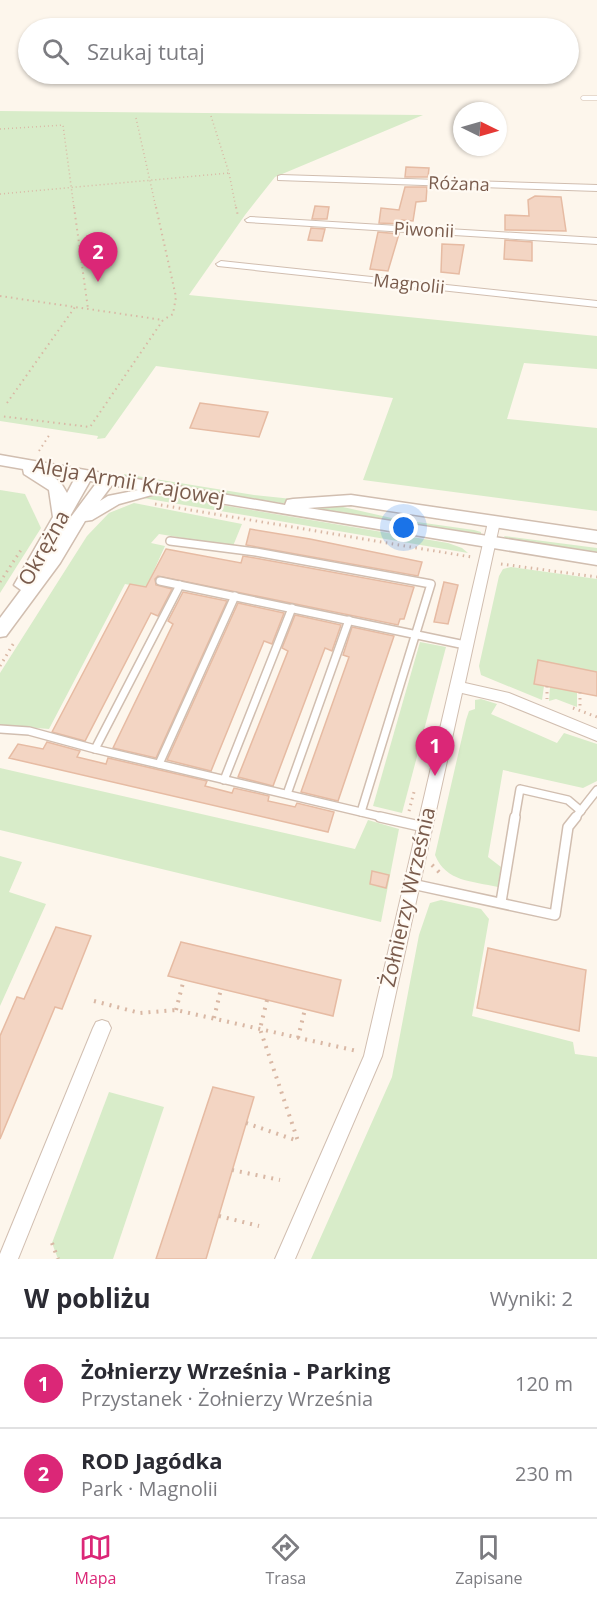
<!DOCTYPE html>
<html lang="pl">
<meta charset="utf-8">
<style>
body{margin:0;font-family:"Open Sans",sans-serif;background:#f7f7f7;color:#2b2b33}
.compass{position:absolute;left:453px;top:102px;width:54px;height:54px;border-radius:50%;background:#fff;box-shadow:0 2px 4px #0004;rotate:95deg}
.you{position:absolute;left:404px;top:528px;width:21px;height:21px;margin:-15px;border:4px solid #fff;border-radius:50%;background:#1a73e8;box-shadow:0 0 0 9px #1a73e833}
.badge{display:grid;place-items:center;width:39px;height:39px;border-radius:50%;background:#db2777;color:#fff;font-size:20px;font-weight:700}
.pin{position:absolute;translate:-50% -50px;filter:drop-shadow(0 2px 3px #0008)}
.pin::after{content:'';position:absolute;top:32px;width:21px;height:18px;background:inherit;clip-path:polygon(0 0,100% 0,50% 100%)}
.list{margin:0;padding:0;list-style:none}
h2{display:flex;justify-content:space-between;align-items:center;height:78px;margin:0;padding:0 24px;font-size:26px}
h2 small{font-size:20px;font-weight:400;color:#7c7c81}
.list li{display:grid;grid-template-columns:39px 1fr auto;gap:18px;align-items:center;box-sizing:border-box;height:90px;padding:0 24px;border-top:2px solid #e1e1e2}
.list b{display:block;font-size:22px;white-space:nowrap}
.list p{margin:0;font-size:20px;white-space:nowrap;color:#7c7c81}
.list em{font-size:20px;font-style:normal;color:#7c7c81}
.icon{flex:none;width:33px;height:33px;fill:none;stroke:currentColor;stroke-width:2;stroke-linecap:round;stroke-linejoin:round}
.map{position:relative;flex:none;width:597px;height:1259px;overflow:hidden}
.search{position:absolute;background:#fff;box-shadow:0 2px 4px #0004;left:18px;right:18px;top:18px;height:66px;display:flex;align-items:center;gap:15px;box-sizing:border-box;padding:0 21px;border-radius:33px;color:#7c7c81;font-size:22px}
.sheet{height:258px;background:#fff}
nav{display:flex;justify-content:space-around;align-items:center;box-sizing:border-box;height:84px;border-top:2px solid #e1e1e2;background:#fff;font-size:16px;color:#7c7c81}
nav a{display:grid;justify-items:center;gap:3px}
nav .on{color:#db2777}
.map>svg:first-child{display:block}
.green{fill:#d8ecc9}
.building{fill:#f3d5c3;stroke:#e6bba3;stroke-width:1.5}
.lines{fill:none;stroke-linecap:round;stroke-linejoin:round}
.service-far2-casing{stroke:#d1beb0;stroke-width:5}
.service-far1-casing{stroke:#d1beb0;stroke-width:10}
.service-casing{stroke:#d1beb0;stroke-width:12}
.minor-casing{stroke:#d1beb0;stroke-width:2}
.tertiary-casing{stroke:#d1beb0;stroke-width:3}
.path-far3{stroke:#d9b8a5;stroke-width:1.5;stroke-dasharray:1 3;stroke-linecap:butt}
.path-far2{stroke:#d9b8a5;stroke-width:2;stroke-dasharray:1.5 4;stroke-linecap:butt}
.path-far1{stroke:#d9b8a5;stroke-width:3;stroke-dasharray:1.5 4.5;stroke-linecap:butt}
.path{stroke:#d9b8a5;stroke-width:4;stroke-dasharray:2 6;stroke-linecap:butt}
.service-far2{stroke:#fff;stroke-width:4}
.service-far1{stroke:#fff;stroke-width:7}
.service{stroke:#fff;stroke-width:9}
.minor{fill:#fff;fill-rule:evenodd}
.tertiary{fill:#fff;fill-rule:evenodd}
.labels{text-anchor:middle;stroke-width:4.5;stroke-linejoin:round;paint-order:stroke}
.far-street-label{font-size:18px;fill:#7a5c4d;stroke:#fffaf3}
.street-label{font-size:21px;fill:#7a5c4d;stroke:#fffaf3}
</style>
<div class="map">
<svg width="597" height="1259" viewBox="0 0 597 1259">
<rect width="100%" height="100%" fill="#fdf6ec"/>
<g class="green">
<polygon points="0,111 423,115 275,177 245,215 189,295 597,336 597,369 524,363 507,419 597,428 597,511 363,480 393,398 156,366 105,438 97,439 98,436 0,421"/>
<polygon points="124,474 254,495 321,502 396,519 474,530 481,532 481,535 125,478"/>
<polygon points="0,490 25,494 41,528 0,593"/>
<polygon points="154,496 174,497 448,543 462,548 468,553 143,498"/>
<polygon points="134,503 242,524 233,546 159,534 151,543 165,546 146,588 125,584 49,729 0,725 0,673 87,536 109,513"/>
<polygon points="504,536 597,548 597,553 506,539"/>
<polygon points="511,567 597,579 597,672 538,660 534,683 544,686 542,700 481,675 479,666 499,576 503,569"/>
<polygon points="420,642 446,647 402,813 373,806"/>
<polygon points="550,687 577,692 577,707 556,699 549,701"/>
<path d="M481,699L497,704L491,714L557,743L564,733L597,744V781L583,788L503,770L488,857L501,867L498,887C472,881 446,882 435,855L466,720L469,711L475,709V700Z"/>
<polygon points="0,768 355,849 368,820 399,829 381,922 0,830"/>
<polygon points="0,856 22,862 9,892 46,904 0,1006"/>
<polygon points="441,900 481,909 489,919 472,1016 573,1042 575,1054 597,1057 597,1259 311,1259 392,1077 419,935 430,903"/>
<polygon points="109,1092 164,1107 113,1259 58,1259 52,1243"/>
</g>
<g class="building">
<polygon points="406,167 429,168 428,177 405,177"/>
<polygon points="405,187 427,187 426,201 416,202 413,221 402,220 401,224 379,223 381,208 399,210"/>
<polygon points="535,196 561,197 566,231 505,230 505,215 529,216 528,200"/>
<polygon points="315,206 329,207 327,219 312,219"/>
<polygon points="311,228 325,229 322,241 308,240"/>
<polygon points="378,232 399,234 388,271 370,269"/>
<polygon points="505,240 532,242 532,261 504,259"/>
<polygon points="442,244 464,245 459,274 441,272"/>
<polygon points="200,403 268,412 259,437 190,428"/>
<polygon points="250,529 310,539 422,562 418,576 246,545"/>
<polygon points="166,549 241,563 243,556 255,558 414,587 404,619 400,619 398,625 158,576 155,579 156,585 172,589 158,616 151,613 85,741 52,732 130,584 146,587"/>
<polygon points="444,582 458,585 448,624 434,622"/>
<polygon points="183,592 227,601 156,758 113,748 173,624 168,621"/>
<polygon points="238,603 284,613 272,644 264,641 211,771 167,760"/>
<polygon points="295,615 341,625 332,651 325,648 273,786 238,777 288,651 282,648"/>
<polygon points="352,627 394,636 338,801 301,792 349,657 343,655"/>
<polygon points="538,660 597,672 597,696 534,684"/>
<polygon points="47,742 80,751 77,757 106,764 108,758 207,781 205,786 232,793 234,788 269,796 268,801 295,807 297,803 334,812 328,832 9,758 18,744 43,749"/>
<polygon points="372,871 389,875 386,888 370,884"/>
<polygon points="56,927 91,936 62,1009 55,1007 0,1139 0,1036 17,997 24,999"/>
<polygon points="181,942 341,980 333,1016 168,976"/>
<polygon points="488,948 586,970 579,1031 477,1008"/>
<polygon points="213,1087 254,1097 206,1259 156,1259"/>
</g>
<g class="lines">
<defs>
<polyline id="service-far2" points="583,98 597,98"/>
<g id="service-far1">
<polyline points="170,541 256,552 431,584 361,812"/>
<polyline points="160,581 465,645"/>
<polyline points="0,729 29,731 95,749 386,818"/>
<polyline points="95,749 180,585"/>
<polyline points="159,764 235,596"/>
<polyline points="224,780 292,608"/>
<polyline points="287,794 349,620"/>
<polyline points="515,818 520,789 568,800 581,811"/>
<polyline points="575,818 597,790"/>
</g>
<g id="service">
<polyline points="380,817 424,827"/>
<polyline points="412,884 555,915 568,827 576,817"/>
<polyline points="501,902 515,817"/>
</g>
<g id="minor">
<polygon points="281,175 597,185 597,191 278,180 278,176"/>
<polygon points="250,217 597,238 597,244 247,222 245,220"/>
<polygon points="221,261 597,301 597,307 218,266 216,264"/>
<polygon points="494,518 500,522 465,683 509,693 597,729 597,741 501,702 462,693 382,1056 295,1259 275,1259 364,1056 488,522"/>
<polygon points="102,1020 108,1022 111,1028 18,1259 0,1259 0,1254 93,1028 96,1022"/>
</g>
<path id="tertiary" d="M0,455L285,505L287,500L293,499L351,495L597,531V543L351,505L308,508L597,553V565L159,493L119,504L92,520L85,521L60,563L6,636L0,637V618L21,590L14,585L53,517L49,490L24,474L23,469L0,465ZM50,474L75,478L67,493L61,483ZM90,481L97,482L65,525ZM112,485L138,490L108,496L100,501Z"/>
</defs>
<use href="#service-far2" class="service-far2-casing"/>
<use href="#service-far1" class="service-far1-casing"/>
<use href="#service" class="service-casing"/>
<use href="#minor" class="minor-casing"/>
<use href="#tertiary" class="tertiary-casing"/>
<g class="path-far3">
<polyline points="211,116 229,173 236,208"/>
<polyline points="136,118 156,208"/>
<polyline points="0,129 63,125 74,208"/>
<polyline points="0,194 229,173"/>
</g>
<g class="path-far2">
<polyline points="74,207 88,309"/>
<polyline points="156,207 176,297 173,314 163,320"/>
<polyline points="236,207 238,216"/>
<polyline points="0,296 163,320 90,427 0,416"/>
<polyline points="7,403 75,307"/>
<polyline points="39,451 50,434"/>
</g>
<g class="path-far1">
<polyline points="155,504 471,557"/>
<polyline points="501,564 597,577"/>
<polyline points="0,582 23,547"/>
<polyline points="0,666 15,641"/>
<polyline points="547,686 547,699"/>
<polyline points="580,692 580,710"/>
<polyline points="573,708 597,717"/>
<polyline points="409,811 414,792"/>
</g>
<g class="path">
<polyline points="432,865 442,875"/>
<polyline points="267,1000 260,1029 298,1141"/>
<polyline points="94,1001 140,1013 176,1010 357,1051"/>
<polyline points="176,1010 184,979"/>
<polyline points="214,1018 221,989"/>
<polyline points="298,1038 305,1009"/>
<polyline points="246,1123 298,1141"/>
<polyline points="232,1170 280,1180"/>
<polyline points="219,1216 259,1226"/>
<polyline points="52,1243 58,1259"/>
</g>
<use href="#service-far2" class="service-far2"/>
<use href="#service-far1" class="service-far1"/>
<use href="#service" class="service"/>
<use href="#minor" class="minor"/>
<use href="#tertiary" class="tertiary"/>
</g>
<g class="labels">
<g class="far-street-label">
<text transform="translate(459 184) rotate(2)" y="6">Różana</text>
<text transform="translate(424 230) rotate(3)" y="6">Piwonii</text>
<text transform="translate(409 284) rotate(6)" y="6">Magnolii</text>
</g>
<g class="street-label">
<text transform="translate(129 482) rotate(10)" y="7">Aleja Armii Krajowej</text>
<text transform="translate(44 548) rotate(-61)" y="7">Okrężna</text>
<text transform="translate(408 897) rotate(-77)" y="7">Żołnierzy Września</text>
</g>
</g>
</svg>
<svg class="compass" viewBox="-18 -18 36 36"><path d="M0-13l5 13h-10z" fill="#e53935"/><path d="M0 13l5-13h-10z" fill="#7c7c81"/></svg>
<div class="you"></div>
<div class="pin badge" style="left:435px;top:776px">1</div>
<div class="pin badge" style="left:98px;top:282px">2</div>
<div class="search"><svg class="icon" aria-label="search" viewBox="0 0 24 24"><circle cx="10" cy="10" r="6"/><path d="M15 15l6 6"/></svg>Szukaj tutaj</div>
</div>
<section class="sheet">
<h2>W pobliżu<small>Wyniki: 2</small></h2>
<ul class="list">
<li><span class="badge">1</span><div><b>Żołnierzy Września - Parking</b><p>Przystanek · Żołnierzy Września</p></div><em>120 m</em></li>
<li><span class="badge">2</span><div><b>ROD Jagódka</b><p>Park · Magnolii</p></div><em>230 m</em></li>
</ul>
</section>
<nav>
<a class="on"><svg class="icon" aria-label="map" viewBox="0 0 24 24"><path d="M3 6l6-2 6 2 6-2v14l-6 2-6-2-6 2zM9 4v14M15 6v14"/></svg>Mapa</a>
<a><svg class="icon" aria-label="directions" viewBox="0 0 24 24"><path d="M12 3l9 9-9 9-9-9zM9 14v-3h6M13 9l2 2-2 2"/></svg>Trasa</a>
<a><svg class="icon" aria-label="saved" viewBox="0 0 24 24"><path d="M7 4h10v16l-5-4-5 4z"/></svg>Zapisane</a>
</nav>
